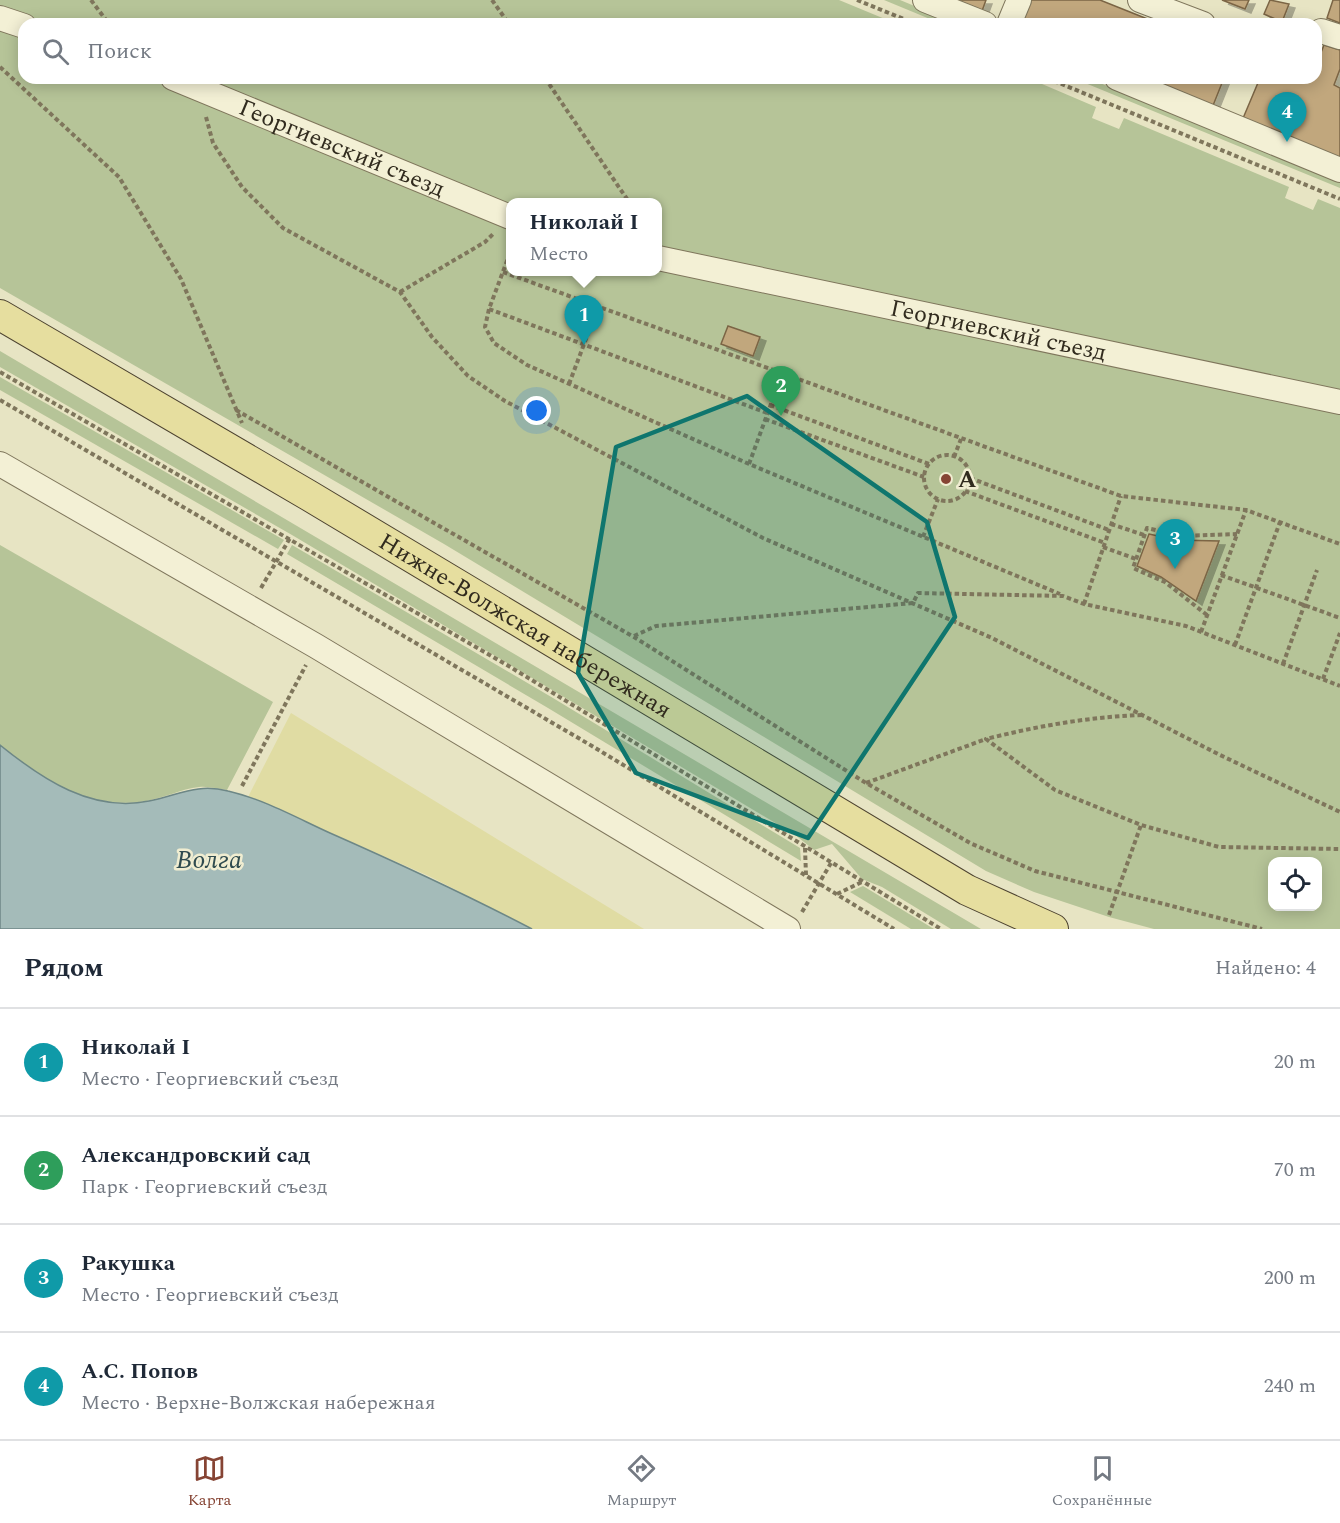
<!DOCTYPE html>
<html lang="ru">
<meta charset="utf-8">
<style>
body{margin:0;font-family:Spectral,serif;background:#f6f6f7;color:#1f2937}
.controls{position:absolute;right:18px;bottom:18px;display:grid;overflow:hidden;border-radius:12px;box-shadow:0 3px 15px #0003}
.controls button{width:54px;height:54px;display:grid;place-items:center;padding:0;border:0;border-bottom:2px solid #e0e1e3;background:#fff;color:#1f2937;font:30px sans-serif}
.you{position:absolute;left:537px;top:411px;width:21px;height:21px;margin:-15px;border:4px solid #fff;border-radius:50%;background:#1a73e8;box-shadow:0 0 0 9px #1a73e833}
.badge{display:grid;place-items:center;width:39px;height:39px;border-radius:50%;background:#864434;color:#fff;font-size:20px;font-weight:700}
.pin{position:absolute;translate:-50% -50px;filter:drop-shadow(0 2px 3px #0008)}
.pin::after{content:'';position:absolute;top:32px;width:21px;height:18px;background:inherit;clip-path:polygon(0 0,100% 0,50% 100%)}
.popup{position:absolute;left:506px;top:198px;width:156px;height:78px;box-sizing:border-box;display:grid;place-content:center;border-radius:12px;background:#fff;filter:drop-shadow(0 2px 4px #0005);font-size:20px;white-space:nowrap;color:#747a83}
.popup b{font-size:22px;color:#1f2937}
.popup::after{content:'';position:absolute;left:50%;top:100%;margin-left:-12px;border:12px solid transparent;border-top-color:#fff}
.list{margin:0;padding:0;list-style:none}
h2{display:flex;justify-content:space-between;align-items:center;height:78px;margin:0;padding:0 24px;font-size:26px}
h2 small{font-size:20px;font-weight:400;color:#747a83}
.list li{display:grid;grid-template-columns:39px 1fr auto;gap:18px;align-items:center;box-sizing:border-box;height:108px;padding:0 24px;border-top:2px solid #e0e1e3}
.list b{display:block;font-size:22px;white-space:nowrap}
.list p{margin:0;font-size:20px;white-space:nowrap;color:#747a83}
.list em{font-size:20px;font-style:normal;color:#747a83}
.icon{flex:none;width:33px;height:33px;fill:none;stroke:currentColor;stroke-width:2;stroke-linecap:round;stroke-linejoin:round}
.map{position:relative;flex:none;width:1340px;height:929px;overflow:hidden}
.search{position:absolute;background:#fff;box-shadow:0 3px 15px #0003;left:18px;right:18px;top:18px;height:66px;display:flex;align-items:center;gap:15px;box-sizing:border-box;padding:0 21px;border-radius:18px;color:#747a83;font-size:22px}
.sheet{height:510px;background:#fff}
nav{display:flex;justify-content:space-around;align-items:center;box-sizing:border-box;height:84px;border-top:2px solid #e0e1e3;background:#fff;font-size:16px;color:#747a83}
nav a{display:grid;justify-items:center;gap:3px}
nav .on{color:#864434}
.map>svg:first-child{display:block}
.green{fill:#b6c498;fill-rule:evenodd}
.sand{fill:#e0dca3}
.water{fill:#a4bbb9;stroke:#6d8786;stroke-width:1.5}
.building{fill:#c1a77d;stroke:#7b6545;stroke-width:1.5;filter:url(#shadow)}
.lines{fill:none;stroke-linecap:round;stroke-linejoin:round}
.minor-casing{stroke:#7f765c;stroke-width:26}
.major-casing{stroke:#4d4330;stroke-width:32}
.path{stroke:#7f765c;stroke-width:4;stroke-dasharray:4.5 3;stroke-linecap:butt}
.minor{stroke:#f3f0d5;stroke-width:24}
.major{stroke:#e6de9f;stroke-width:30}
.marked{fill:#0f766e;fill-opacity:0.2;stroke:#0f766e;stroke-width:4.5;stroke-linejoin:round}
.poi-dot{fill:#864434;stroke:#f0edd1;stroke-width:2}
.labels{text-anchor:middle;stroke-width:5;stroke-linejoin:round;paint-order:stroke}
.street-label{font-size:24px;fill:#312b1e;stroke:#f0edd1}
.poi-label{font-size:24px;font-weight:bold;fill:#312b1e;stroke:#f0edd1;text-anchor:start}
.water-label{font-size:26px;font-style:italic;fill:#2f4b4f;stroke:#f0edd1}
</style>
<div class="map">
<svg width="1340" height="929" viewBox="0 0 1340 929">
<defs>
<filter id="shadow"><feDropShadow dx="6" dy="4" stdDeviation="0" flood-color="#0004"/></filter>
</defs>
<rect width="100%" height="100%" fill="#e7e4c3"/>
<g class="green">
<path d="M0,0H839L897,24H24V78H1028L1096,107L1092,118L1119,129L1124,118L1289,187L1285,198L1313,210L1318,199L1340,208V929H1154L1109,917L1034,892L986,871L444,544L0,288ZM510,202H658V272H510ZM1272,862H1318V906H1272Z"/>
<polygon points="884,0 900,0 958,24 942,24"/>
<polygon points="1073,78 1088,78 1340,182 1340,188"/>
<polygon points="0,351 981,929 951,929 882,887 862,879 832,844 814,850 794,834 292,535 0,367"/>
<polygon points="0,377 284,540 278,549 0,390"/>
<path d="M0,545L273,702L227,790C218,789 208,786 199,787C181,789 164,798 146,801C89,811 42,779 0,745Z"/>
<polygon points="292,545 553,698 800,848 801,861 548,708 287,554"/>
<polygon points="863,886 934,929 911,929 850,892"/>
</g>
<polygon class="sand" points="291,713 644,929 532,929 429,876 248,797"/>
<path class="water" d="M0,745C42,779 92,813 149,801C179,795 197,783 228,791C263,799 297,818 330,833C398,863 465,894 532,929H0Z"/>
<g class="building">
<polygon points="954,0 986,0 982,11"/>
<polygon points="1025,0 1100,0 1160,24 1016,24"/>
<polygon points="1222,0 1249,0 1245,9"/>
<polygon points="1270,0 1289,4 1282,22 1264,14"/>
<polygon points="1333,0 1340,0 1340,23 1327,18"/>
<polygon points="1324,45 1340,50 1340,69 1334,85 1340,88 1340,163 1241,123 1260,78 1316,78 1316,65"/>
<polygon points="1138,78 1224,78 1212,108"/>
<polygon points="728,326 760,337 753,356 721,344"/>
<polygon points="1149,534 1176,540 1219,541 1196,601 1161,577 1137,566"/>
</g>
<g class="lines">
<defs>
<g id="minor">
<polyline points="925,0 985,24"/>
<polyline points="1140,0 1203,24"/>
<polyline points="0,18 24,26"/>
<polyline points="1009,24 1019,0"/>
<polyline points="1321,31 1340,37"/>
<path id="s1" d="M173,78L510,217"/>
<polyline points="1117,78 1340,170"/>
<path id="s2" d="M658,258L1340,402"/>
<polyline points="0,464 316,646 788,929"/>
</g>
<g id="major">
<path id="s3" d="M0,315L308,495L967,890L1053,929"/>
</g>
</defs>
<use href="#minor" class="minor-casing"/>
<use href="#major" class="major-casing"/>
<g class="path">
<polyline points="91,0 109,24"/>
<polyline points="492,0 509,24"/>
<polyline points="857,0 916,24"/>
<polyline points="0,67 119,177 181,279 242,423"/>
<polyline points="545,78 629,202"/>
<polyline points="1047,78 1340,199"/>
<polyline points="206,117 213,143 242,187 283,228 400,292 432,337 468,376 505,401 763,538 992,638 1220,755 1340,812"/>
<polyline points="510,253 489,309 485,327 494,343 527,365 749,464 1060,594"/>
<polyline points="503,272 1121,496 1246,510 1340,544"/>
<polyline points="400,292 485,242 493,234"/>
<polyline points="489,309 767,413"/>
<polyline points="0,372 507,665 941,929"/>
<polyline points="569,384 598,307"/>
<polyline points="0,400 592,746 894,929"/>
<polyline points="770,405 929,464"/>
<polyline points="236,410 634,637 866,783 970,843 1035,871 1262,929"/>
<polyline points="765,419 924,477"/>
<circle cx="947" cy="478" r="23"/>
<polyline points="954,457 961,439"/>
<polyline points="749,464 782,374"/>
<polyline points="970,478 1109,530"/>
<polyline points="965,491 1105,543"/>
<polyline points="1111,524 1144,535"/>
<polyline points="923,537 938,499"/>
<polyline points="1103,547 1136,559"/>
<polyline points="1221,575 1340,618"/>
<polyline points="261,588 290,538"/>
<polyline points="1084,604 1121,496"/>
<polyline points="1207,615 1165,582 1133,568 1147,528 1180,536 1237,534"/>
<polyline points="1201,632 1246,510"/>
<polyline points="634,636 656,626 913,603 918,593 1063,596 1084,604 1186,626 1340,686"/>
<polyline points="1235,645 1280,522"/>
<polyline points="1283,664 1317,570"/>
<polyline points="1323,679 1340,633"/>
<path d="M1142,715C1088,717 1038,726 986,739L1055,790L1141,825L1219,847L1340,849"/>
<polyline points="866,783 986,739"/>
<polyline points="242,786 306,665"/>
<polyline points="805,848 806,875"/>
<polyline points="837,894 862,882"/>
<polyline points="802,912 831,863"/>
<polyline points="1109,915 1141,825"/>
</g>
<use href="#minor" class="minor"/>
<use href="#major" class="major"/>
</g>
<path class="marked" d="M747,396L927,522L955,617L808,838L636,773L578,673L616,447Z"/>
<circle class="poi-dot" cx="946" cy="479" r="6"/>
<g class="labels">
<g class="street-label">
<text dy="8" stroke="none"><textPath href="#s1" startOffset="183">Георгиевский съезд</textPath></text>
<text dy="8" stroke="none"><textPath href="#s2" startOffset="348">Георгиевский съезд</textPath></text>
<text dy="8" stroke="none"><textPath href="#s3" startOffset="610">Нижне-Волжская набережная</textPath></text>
</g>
<g class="poi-label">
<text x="958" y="487">А</text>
</g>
<g class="water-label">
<text x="209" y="868">Волга</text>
</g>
</g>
</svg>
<div class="controls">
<button><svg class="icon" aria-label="locate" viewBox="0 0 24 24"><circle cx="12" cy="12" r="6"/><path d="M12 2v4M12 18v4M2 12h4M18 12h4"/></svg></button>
</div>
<div class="you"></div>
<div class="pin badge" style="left:584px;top:345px;background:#0f9aa8">1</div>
<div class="popup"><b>Николай I</b>Место</div>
<div class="pin badge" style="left:781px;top:416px;background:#2e9e5b">2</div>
<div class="pin badge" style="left:1175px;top:569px;background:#0f9aa8">3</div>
<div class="pin badge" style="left:1287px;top:142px;background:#0f9aa8">4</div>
<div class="search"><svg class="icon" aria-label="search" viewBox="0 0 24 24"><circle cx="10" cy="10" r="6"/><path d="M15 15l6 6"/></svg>Поиск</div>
</div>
<section class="sheet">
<h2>Рядом<small>Найдено: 4</small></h2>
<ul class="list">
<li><span class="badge" style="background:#0f9aa8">1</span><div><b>Николай I</b><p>Место · Георгиевский съезд</p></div><em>20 m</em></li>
<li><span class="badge" style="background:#2e9e5b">2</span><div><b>Александровский сад</b><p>Парк · Георгиевский съезд</p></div><em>70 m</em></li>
<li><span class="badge" style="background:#0f9aa8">3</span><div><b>Ракушка</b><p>Место · Георгиевский съезд</p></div><em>200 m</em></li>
<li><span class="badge" style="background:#0f9aa8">4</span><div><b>А.С. Попов</b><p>Место · Верхне-Волжская набережная</p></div><em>240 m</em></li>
</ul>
</section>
<nav>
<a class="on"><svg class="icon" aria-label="map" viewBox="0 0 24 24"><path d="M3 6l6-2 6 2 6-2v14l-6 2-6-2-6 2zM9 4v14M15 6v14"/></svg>Карта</a>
<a><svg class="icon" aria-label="directions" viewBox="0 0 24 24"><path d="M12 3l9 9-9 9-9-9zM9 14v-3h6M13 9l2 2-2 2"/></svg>Маршрут</a>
<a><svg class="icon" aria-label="saved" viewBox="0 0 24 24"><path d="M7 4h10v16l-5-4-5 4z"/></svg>Сохранённые</a>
</nav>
